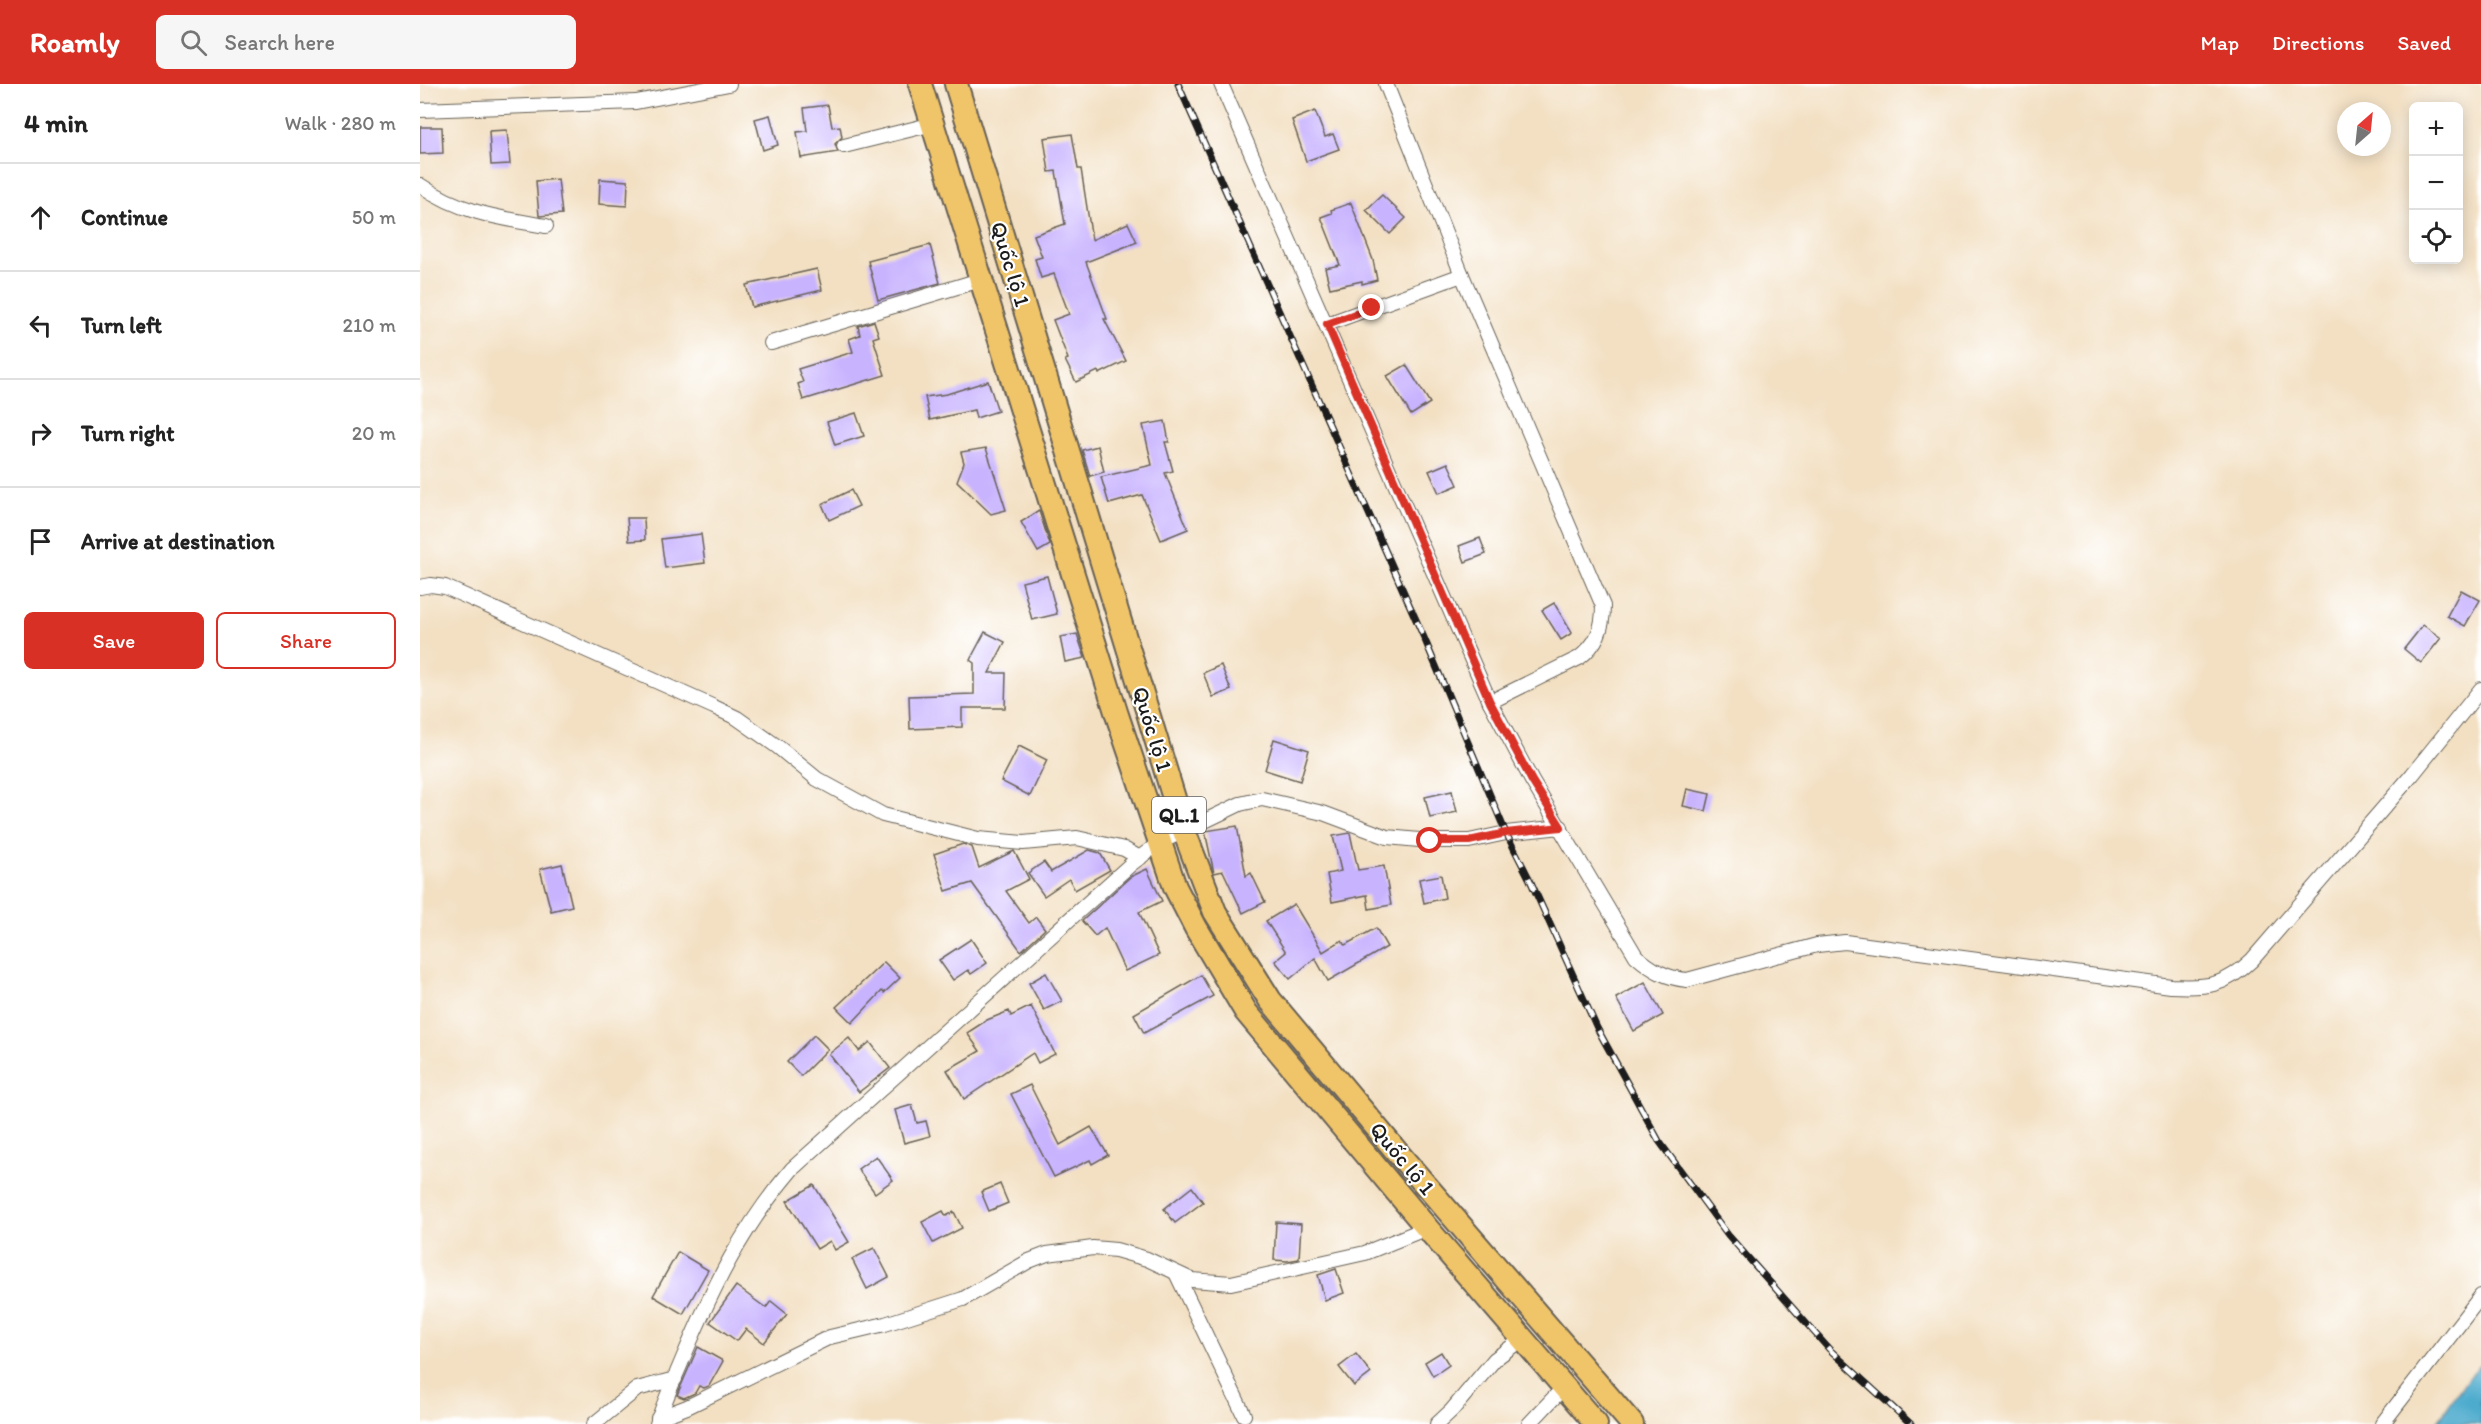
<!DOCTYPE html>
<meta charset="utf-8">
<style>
body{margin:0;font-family:Itim,sans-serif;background:#f6f6f6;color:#222}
.controls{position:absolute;right:18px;top:18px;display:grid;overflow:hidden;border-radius:9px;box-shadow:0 3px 15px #0003}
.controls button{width:54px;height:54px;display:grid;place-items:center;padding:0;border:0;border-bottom:2px solid #e0e0e0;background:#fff;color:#222;font:30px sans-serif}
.compass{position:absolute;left:1917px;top:18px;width:54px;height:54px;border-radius:50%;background:#fff;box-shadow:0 3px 15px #0003;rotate:27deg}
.stop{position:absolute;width:18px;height:18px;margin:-14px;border:4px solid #d93025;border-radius:50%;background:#fff}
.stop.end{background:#d93025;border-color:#fff;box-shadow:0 2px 6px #0008}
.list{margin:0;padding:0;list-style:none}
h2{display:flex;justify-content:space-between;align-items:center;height:78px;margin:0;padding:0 24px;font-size:26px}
h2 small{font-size:20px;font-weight:400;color:#767676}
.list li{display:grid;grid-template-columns:39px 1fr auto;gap:18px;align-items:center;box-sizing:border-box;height:108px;padding:0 24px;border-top:2px solid #e0e0e0}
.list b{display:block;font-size:22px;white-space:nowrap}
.list em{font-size:20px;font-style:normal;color:#767676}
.actions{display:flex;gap:12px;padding:18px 24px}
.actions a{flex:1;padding:14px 0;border:2px solid #d93025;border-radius:9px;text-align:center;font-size:21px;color:#d93025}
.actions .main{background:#d93025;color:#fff}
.icon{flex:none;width:33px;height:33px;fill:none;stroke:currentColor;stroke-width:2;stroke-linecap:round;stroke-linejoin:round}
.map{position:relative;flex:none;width:2061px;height:1340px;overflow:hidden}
header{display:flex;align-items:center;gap:36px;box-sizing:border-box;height:84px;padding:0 30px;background:#d93025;color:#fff}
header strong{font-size:28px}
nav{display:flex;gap:33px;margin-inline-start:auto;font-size:21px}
.search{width:420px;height:54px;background:#f6f6f6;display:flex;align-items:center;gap:15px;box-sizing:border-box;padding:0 21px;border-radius:9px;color:#767676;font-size:22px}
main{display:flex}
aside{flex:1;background:#fff}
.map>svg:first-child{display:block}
.water{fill:#4eabcd;stroke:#356474;stroke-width:1.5}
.building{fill:#c8b3fe}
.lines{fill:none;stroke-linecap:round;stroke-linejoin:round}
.minor-casing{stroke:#676156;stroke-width:16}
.trunk-casing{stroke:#676156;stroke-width:26}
.minor{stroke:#fff;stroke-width:14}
.trunk{stroke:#f0c469;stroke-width:22}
.rail-casing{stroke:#1c1c1c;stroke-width:7}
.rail{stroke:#fff;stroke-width:4.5;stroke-dasharray:14;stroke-linecap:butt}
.route{stroke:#d93025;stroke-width:8}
.labels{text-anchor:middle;stroke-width:4.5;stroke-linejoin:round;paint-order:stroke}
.shield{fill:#fff;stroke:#606060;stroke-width:1.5}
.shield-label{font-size:21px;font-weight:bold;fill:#1c1c1c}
.street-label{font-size:22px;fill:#1c1c1c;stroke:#fff}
</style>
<header>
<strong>Roamly</strong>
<div class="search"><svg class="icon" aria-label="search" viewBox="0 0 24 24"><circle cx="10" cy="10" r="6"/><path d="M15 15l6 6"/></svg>Search here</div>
<nav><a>Map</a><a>Directions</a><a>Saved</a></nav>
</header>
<main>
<aside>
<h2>4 min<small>Walk · 280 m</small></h2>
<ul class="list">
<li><svg class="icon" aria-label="ahead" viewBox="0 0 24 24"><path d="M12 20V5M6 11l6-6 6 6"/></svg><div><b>Continue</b></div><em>50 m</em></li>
<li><svg class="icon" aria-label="left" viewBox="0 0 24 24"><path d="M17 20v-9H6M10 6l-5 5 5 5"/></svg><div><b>Turn left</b></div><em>210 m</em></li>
<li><svg class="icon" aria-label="right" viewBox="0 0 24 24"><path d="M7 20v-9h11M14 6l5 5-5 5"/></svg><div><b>Turn right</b></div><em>20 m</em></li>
<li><svg class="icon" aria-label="arrive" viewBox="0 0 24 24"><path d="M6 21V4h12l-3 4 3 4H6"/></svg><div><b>Arrive at destination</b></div></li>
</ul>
<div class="actions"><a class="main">Save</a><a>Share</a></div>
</aside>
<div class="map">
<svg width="2061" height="1340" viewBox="0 0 2061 1340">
<rect width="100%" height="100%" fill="#fff"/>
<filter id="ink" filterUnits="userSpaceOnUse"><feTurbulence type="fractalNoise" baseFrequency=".0167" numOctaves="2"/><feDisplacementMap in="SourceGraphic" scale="12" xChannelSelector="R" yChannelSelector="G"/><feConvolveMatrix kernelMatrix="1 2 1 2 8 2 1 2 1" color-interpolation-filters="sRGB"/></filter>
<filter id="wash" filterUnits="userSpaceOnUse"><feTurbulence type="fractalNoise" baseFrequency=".008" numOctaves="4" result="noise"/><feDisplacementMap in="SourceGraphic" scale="24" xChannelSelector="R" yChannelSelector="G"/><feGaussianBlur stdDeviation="1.35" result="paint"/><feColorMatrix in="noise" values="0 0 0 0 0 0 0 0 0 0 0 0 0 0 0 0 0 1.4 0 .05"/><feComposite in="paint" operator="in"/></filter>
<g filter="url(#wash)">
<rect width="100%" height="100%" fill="#f3e0c3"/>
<polygon class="water" points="2061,1281 2061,1340 2016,1340 2043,1301"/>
<g id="blocks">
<g class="building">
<polygon points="408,21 412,43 420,42 422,53 415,60 418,68 381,74 377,48 387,47 384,24"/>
<polygon points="895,27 905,53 913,50 919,65 886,77 872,36"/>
<polygon points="350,31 358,61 343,66 335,35"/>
<polygon points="0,43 22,43 23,69 0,70"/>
<polygon points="87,46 90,80 71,81 69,47"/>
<polygon points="652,50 658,85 661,85 672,156 708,139 717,158 666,178 687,235 684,235 706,277 679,290 678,287 656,298 645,276 648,275 633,236 649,230 634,190 621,194 615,175 622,173 614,151 645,140 636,87 629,88 624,54"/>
<polygon points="138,95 142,130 119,132 116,97"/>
<polygon points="180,95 208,97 207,122 179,120"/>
<polygon points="962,111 986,134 970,150 946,126"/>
<polygon points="931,119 953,176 957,196 942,200 942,197 910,204 905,184 920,181 901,133 912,129 911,126"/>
<polygon points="510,161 520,199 458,216 448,177"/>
<polygon points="397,185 402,206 332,223 326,201"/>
<polygon points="454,237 459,252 453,254 465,291 383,316 378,300 383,298 378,285 433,268 429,255 440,251 438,242"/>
<polygon points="986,281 1010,319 991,331 967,292"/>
<polygon points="568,297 578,327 556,334 554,326 510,336 505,313 527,310"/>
<polygon points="436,329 444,352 415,361 407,338"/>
<polygon points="745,337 749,358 745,358 753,387 745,389 768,445 741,456 722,411 689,420 681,393 732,381 723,341"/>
<polygon points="678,362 684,388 670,392 662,366"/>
<polygon points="566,364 586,426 571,430 537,397 544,379 541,368"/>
<polygon points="1028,379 1038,401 1019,409 1009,387"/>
<polygon points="431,406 439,422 409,436 402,420"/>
<polygon points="619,427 630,461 618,468 601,438"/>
<polygon points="207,434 224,434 225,456 209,457"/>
<polygon points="281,450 285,479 245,484 241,455"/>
<polygon points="1060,454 1066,470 1045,478 1039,462"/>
<polygon points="627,492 637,530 612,536 602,498"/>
<polygon points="2041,506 2060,516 2045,542 2027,532"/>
<polygon points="1134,519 1152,549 1141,556 1122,526"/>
<polygon points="2003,541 2021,554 2001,579 1984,565"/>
<polygon points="565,548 585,558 569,589 586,589 585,624 542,624 542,643 490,645 489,612 554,610 554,579 550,576"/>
<polygon points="657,550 665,574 645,578 640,553"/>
<polygon points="801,581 811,606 793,613 783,589"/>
<polygon points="854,655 889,666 880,697 845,686"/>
<polygon points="599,662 627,676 610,712 581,697"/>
<polygon points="1267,705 1290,710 1286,727 1263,722"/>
<polygon points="1032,707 1037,728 1010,734 1005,713"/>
<polygon points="817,742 826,792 831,789 845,818 823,829 803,787 794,789 785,747"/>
<polygon points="930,749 938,786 964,782 971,821 949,825 947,811 912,818 907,790 921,787 913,752"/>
<polygon points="543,760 552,763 559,784 594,767 609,795 586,807 609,839 616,833 625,845 601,867 552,799 526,807 514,770"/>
<polygon points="669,766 680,769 690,786 655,806 649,795 624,812 608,789 624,778 631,788"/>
<polygon points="142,780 152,822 131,827 120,785"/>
<polygon points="727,785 742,817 719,828 739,871 705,887 685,844 675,852 662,837 710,793"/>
<polygon points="1021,791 1025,814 1004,819 999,795"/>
<polygon points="874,820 903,868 922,856 925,861 956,844 967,863 908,897 895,874 870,895 855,877 866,868 846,837"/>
<polygon points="551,855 567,879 551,890 548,886 533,896 519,876"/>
<polygon points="464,878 480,894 464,909 462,907 432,939 416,923"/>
<polygon points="626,889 642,917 624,926 609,899"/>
<polygon points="781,891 793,912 724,949 714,930"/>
<polygon points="1225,898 1243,931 1214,947 1196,914"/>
<polygon points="611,922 635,970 618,979 613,969 544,1015 527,986 560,967 547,949 567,936 589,927 591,932"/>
<polygon points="394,951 408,965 381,992 367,978"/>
<polygon points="429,954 439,967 450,958 470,984 439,1008 409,970"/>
<polygon points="610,1001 640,1061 671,1043 688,1071 672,1080 670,1076 634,1093 591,1010"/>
<polygon points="492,1021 497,1039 506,1037 510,1052 484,1059 475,1026"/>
<polygon points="456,1072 473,1096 455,1109 438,1085"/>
<polygon points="580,1100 588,1119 569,1127 561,1108"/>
<polygon points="394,1101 429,1158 415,1166 410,1157 397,1165 367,1117"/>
<polygon points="772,1103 783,1118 755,1139 744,1125"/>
<polygon points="523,1127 526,1132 534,1128 542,1144 513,1159 502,1138"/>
<polygon points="856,1138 881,1140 879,1175 867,1177 854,1176"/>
<polygon points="454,1164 469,1193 447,1205 432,1175"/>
<polygon points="258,1168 288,1186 263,1230 233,1212"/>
<polygon points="916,1185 924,1209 905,1216 898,1191"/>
<polygon points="316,1202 346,1224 351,1217 367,1230 344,1259 326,1245 317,1257 290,1238"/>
<polygon points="278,1263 303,1277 289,1302 284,1304 279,1302 275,1309 264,1314 257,1311"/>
<polygon points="1021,1268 1029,1281 1013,1292 1005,1278"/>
<polygon points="936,1270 951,1289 934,1302 919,1283"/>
</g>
</g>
</g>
<g filter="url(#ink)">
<use href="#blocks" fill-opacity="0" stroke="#676156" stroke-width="1.5"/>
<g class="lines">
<defs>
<g id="minor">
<path d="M801,0L1070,618L1112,697L1216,872C1232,886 1246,894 1267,896L1397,861L1425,858L1751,902C1788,904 1805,902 1832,876L1992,691L2061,605"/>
<path d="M966,0L1042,191L1183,522C1183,545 1177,560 1159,574L1070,618"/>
<polyline points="0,26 216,18 309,0"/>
<polyline points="424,62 513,40"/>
<path d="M0,101C41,129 79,134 126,142"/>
<polyline points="907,240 1042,191"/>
<polyline points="351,259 560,196"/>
<polyline points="0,503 11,501 25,503 294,623 317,634 358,663 397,695 463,731 558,755 603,759 657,754 704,765 720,774"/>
<polyline points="757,1191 824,1331"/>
<polyline points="238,1334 267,1323 410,1253 465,1240 543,1215 609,1177 627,1170 673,1164 696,1166 727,1175 772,1196 811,1199 945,1169 1007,1144"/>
<polyline points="174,1340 217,1305 255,1295"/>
<path d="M237,1340C244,1317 255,1294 264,1272C294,1201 322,1144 372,1085L710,781L739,759L820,720L842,715L903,729L967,753L1010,757H1049L1086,749L1141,743"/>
<polyline points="1017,1340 1032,1326 1075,1275 1102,1255"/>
<polyline points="1109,1340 1144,1303"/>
<polyline points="1962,1340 2061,1212"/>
</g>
<g id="trunk">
<polyline points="500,0 697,631 755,803 776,844 826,928 1007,1144 1176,1340"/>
<polyline points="536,0 764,747 795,828 850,916 977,1068 1212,1340"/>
</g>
</defs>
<use href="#minor" class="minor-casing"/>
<use href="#trunk" class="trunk-casing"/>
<use href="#minor" class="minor"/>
<use href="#trunk" class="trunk"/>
<defs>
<polyline id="rail" points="758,0 1005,556 1086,749 1110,796 1177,944 1239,1057 1308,1151 1409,1265 1491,1340"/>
</defs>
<use href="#rail" class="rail-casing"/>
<use href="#rail" class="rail"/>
</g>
</g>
<g class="lines" filter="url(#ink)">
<polyline class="route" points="952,224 907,240 1070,618 1112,697 1141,743 1086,749 1049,757 1010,757"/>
</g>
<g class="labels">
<rect class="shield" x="732" y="713" width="54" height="36" rx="4.5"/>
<g class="shield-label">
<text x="759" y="738">QL.1</text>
</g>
<g class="street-label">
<text transform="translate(591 180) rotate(73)" y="8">Quốc lộ 1</text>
<text transform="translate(733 645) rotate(73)" y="8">Quốc lộ 1</text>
<text transform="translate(983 1074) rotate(50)" y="8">Quốc lộ 1</text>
</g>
</g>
</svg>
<div class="controls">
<button>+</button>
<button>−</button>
<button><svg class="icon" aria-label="locate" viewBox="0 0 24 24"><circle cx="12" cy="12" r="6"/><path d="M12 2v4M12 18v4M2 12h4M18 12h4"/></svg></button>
</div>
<svg class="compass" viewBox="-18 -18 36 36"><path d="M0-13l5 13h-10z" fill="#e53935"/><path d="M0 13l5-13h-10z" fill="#767676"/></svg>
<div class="stop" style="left:1010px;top:757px"></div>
<div class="stop end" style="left:952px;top:224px"></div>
</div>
</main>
